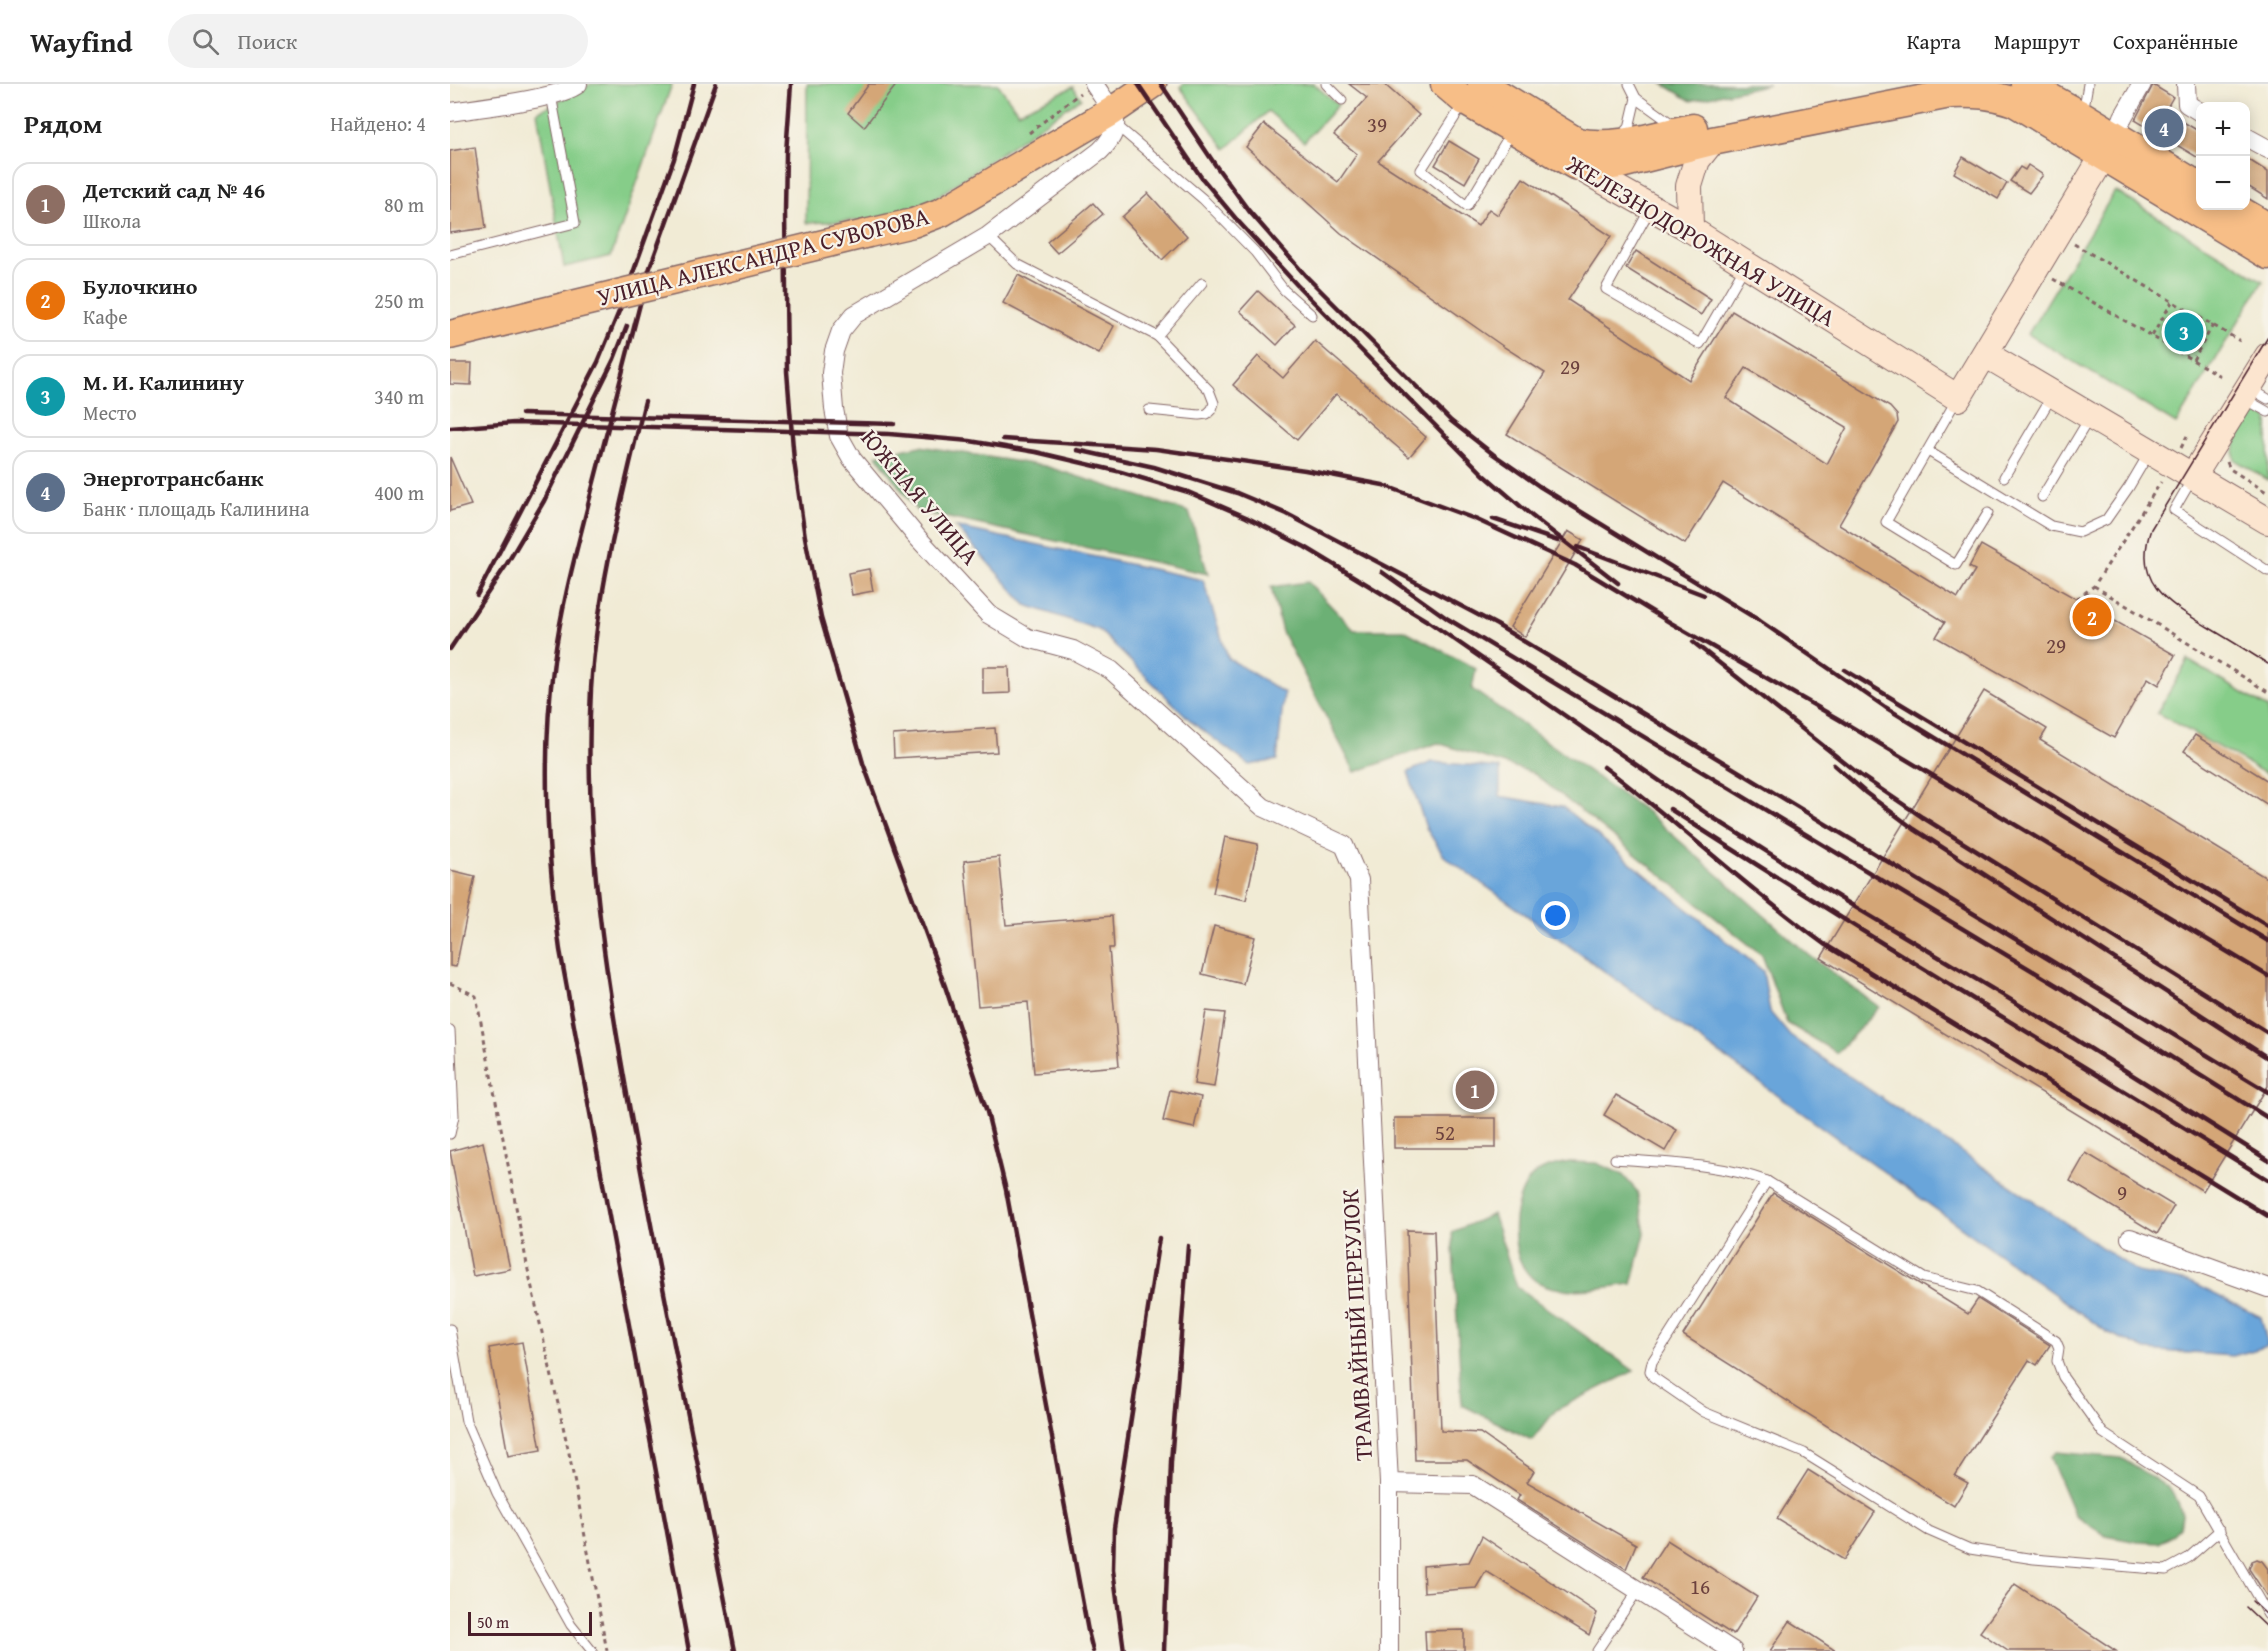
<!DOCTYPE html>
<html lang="ru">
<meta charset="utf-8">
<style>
body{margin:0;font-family:"Gentium Book Plus",serif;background:#f2f2f2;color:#222}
.controls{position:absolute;right:18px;top:18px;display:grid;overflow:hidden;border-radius:12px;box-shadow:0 3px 15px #0003}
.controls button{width:54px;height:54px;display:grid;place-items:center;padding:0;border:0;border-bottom:2px solid #e0e0e0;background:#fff;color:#222;font:30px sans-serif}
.scale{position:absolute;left:18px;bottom:15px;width:124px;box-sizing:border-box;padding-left:6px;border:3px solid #4a1f2b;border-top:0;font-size:16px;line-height:21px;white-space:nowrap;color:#4a1f2b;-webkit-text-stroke:4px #f7f3e8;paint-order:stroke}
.you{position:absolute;left:1106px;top:832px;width:21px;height:21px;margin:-15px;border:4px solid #fff;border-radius:50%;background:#1a73e8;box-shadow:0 0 0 9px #1a73e833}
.badge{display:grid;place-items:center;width:39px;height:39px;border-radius:50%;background:#c8321e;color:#fff;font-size:20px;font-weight:700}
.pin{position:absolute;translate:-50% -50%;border:3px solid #fff;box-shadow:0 2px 6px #0006}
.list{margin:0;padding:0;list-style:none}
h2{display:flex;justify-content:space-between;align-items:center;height:78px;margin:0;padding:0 24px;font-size:26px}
h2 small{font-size:20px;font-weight:400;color:#767676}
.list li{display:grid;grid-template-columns:39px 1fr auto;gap:18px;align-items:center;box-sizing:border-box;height:84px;margin:0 12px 12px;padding:0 12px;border:2px solid #e0e0e0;border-radius:18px}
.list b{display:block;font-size:22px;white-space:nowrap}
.list p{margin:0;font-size:20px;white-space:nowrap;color:#767676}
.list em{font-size:20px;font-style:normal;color:#767676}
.icon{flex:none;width:33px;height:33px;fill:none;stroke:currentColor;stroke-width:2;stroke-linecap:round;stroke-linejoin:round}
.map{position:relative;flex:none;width:1818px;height:1567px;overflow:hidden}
header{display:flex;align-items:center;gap:36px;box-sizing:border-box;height:84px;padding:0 30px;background:#fff;border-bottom:2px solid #e0e0e0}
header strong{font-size:28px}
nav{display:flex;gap:33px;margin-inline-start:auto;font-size:21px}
.search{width:420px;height:54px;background:#f2f2f2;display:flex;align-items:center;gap:15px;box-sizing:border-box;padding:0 21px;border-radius:33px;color:#767676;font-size:22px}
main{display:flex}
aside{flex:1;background:#fff}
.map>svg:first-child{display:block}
.green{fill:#86cd89;stroke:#68765a;stroke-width:1.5}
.forest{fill:#6cb075;stroke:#5b6850;stroke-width:1.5}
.water{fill:#69a5da;stroke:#5a6282;stroke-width:1.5}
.building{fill:#d4a677;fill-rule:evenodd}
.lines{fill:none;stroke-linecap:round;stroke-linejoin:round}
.lane-casing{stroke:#846666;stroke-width:11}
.street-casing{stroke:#846666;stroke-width:20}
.secondary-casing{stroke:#846666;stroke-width:28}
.primary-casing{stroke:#846666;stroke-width:31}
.path{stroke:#846666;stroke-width:3;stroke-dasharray:4.5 4.5;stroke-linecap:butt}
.lane{stroke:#fff;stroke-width:9}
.street{stroke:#fff;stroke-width:18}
.secondary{stroke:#fce5cf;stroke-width:26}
.primary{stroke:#f7be87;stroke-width:28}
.tram{stroke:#4a1f2b;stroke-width:1.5}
.rail{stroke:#4a1f2b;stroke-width:4.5}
.primary-bridge-casing{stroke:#846666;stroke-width:31;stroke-linecap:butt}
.primary-bridge{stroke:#f7be87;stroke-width:28}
.labels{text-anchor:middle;stroke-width:4.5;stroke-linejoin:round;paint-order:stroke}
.number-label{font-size:21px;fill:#6c413e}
.street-label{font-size:24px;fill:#4a1f2b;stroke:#f7f3e8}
</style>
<header>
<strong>Wayfind</strong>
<div class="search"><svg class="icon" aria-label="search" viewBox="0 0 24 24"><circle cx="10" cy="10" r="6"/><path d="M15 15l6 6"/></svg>Поиск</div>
<nav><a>Карта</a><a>Маршрут</a><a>Сохранённые</a></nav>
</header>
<main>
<aside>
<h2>Рядом<small>Найдено: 4</small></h2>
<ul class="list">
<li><span class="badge" style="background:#8d6e63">1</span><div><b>Детский сад № 46</b><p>Школа</p></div><em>80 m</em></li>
<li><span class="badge" style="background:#e8710a">2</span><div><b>Булочкино</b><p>Кафе</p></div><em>250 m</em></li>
<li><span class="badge" style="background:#0f9aa8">3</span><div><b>М. И. Калинину</b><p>Место</p></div><em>340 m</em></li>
<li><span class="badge" style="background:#5c6f8a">4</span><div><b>Энерготрансбанк</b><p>Банк · площадь Калинина</p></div><em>400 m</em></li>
</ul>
</aside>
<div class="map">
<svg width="1818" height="1567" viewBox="0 0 1818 1567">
<rect width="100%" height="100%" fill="#f7f3e8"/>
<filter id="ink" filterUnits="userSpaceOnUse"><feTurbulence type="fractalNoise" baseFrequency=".0167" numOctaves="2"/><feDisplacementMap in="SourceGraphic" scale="12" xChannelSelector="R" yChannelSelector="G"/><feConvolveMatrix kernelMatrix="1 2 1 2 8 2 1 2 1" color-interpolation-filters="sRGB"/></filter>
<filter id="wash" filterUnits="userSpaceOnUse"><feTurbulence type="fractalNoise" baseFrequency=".008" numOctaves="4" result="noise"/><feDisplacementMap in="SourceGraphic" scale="24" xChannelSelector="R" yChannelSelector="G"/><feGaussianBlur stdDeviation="1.35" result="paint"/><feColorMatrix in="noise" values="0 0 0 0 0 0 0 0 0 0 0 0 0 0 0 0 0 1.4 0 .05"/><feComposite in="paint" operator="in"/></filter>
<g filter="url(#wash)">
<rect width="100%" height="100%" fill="#f1ebd5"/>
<g class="green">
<polygon points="141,0 222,0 161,172 114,183 87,28"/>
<polygon points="357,0 548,0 568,28 623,3 631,14 479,118 420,136 356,139"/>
<polygon points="734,0 864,0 888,21 854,58 818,27 776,65 730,3"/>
<polygon points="1665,107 1813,197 1726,340 1578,250"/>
<path d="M1806,327L1818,335V396L1785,376C1780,358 1796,342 1806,327Z"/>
<polygon points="1738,576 1818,624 1818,691 1707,629"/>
</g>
<g class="forest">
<polygon points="1213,0 1319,0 1241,17"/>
<polygon points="470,362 595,382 739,428 758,490 467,427 426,371"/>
<polygon points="858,498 904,546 954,546 1026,585 1022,605 1198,729 1359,871 1429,923 1387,969 1337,939 1312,871 1083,689 988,659 905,688 832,548 821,503"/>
<path d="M1120,1078L1146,1079L1172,1090L1187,1107L1195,1149L1182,1200C1152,1203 1113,1213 1086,1197C1057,1178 1060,1120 1079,1096C1089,1083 1105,1081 1120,1078Z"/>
<polygon points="1043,1130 1067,1203 1184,1287 1106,1326 1082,1356 1012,1321 1002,1148"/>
<polygon points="1606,1368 1671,1374 1719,1404 1728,1418 1732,1431 1730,1443 1722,1451 1709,1459 1688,1458 1656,1452 1625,1432 1600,1373"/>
</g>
<g class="water">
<polygon points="506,443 753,496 778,574 834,609 827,676 799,681 743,639 649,546 576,521"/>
<polygon points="982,678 1050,684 1050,712 1113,723 1313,887 1320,928 1340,952 1688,1188 1742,1199 1811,1233 1818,1262 1783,1272 1696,1266 1657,1248 994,772 976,744 958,688"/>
</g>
<g id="blocks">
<g class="building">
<polygon points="419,0 447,0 414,43 398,29"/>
<path d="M899,0H934L969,31L928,77L1028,142L1039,125L1048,131L1073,94L1161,152L1118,216L1239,296L1282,227L1440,323L1447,331L1448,338L1389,441L1508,514L1525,486L1519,483L1531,461L1725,571L1709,601L1698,594L1664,654L1486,553L1495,538L1273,399L1235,460L1057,350L1095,289L1054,263L891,149L796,63L814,40L888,98L907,70L884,51L917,14ZM1296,284L1397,343L1377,380L1276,314Z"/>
<polygon points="1703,1 1723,13 1715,27 1750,48 1750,75 1685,36"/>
<polygon points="999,57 1029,75 1015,99 985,81"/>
<polygon points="25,63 36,144 0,149 0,67"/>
<polygon points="1513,73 1557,99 1548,115 1504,89"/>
<polygon points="1796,74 1818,88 1818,115 1796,101"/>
<polygon points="1578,81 1593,91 1579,109 1560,97 1570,83 1575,86"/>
<polygon points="698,109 737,152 712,176 672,133"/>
<polygon points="643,119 653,130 607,169 597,158"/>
<polygon points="1186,167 1261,215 1251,231 1176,184"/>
<polygon points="568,191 664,242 649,270 553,219"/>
<polygon points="808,207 845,241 827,261 790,227"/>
<polygon points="865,257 976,353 959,373 886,310 847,356 783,301 808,272 833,294"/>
<polygon points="0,279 22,279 21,301 0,300"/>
<polygon points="0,373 21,421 0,427"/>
<polygon points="1118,447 1133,456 1075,553 1060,543"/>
<polygon points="419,485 423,507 402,511 398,489"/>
<polygon points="533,583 559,583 560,609 533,610"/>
<polygon points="1534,607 1597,645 1590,656 1818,795 1818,1002 1753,1107 1371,874"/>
<polygon points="545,644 547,668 444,674 443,651"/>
<polygon points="1745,651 1818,697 1818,721 1734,667"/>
<polygon points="775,753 808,760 796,816 763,809"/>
<polygon points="549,773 556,841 662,832 664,864 659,864 669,982 584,989 578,918 528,922 514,777"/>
<polygon points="0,786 25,792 6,883 0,882"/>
<polygon points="764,842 805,853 793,900 752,890"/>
<polygon points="756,927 775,929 764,1003 744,1000"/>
<polygon points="720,1006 751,1013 744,1044 713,1037"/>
<polygon points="1166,1011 1227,1046 1215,1067 1154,1031"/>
<rect x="944" y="1034" width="102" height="30"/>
<polygon points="33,1058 60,1185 23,1192 0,1067"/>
<polygon points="1636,1069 1724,1122 1707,1150 1620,1097"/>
<polygon points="1323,1109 1518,1230 1528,1215 1600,1261 1587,1281 1579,1276 1505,1392 1518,1399 1504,1422 1233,1251"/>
<polygon points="957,1146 984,1147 991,1347 1030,1349 1084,1387 1077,1398 1186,1460 1176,1485 1067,1416 1070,1411 1017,1376 965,1376"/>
<polygon points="72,1258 91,1366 58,1372 39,1264"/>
<polygon points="1358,1386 1425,1428 1394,1476 1327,1435"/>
<polygon points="1032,1452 1147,1529 1139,1551 1036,1487 1026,1504 974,1508 973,1482 1019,1478"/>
<polygon points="1217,1456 1307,1513 1283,1551 1193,1493"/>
<polygon points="1807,1475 1812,1477 1818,1485 1818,1514 1799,1485 1802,1477"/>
<polygon points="1565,1500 1666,1567 1558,1567 1530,1548"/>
<polygon points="1340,1537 1386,1567 1320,1567"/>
<polygon points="1014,1546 1014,1567 976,1567 975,1547"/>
</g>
</g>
</g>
<g filter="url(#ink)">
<use href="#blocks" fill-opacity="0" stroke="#846666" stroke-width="1.5"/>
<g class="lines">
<defs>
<g id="lane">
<polyline points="876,0 892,16"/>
<polyline points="1179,0 1186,14 1225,42"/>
<polyline points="1014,19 971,86 1017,122 1062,47"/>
<polyline points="1633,29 1638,0"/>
<polyline points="666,41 753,115 805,168 834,206 862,231"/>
<polyline points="1171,52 1179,44 1186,14"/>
<polyline points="1200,125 1156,205 1250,260 1295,182"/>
<polyline points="538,152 567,180 707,252 759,306 764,319 762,325 757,330 749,331 699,326"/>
<polyline points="0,171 125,139 101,11"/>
<polyline points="707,252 752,199"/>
<polyline points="1799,304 1818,315"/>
<polyline points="1800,309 1802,319 1818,328"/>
<polyline points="1507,315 1436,438 1506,481 1538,429"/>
<polyline points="1478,367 1601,442 1630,448 1656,436 1679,403 1699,369"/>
<polyline points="1554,393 1602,312"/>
<polyline points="1742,395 1724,426 1818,487"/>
<polyline points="1592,413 1640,333"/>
<polyline points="0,946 4,1032 0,1050"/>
<path d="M1165,1075C1216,1079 1268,1079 1317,1097L1474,1194L1527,1207L1606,1257L1609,1264L1607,1277L1613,1293L1653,1349L1749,1412L1818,1531"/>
<polyline points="1317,1097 1202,1278 1200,1287 1203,1293 1254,1328 1354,1369 1479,1447 1520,1465 1584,1475 1716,1486 1738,1474 1770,1446"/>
<polyline points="0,1245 16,1337 47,1409 121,1541 142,1567"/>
<polyline points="1147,1567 1188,1506"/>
</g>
<g id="street">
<path d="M644,0C662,28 678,40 650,67L538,152L404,231L391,247L384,267L381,289L384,325L389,352L402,375L467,453L538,530L578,554L623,566L661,586L813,723L894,761L909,796L939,1399V1567"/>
<polyline points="1736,0 1737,20 1750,28"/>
<path d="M0,28C26,24 111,15 128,0"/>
<polyline points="1666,51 1673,33 1692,0"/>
<polyline points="1796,53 1818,65"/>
<polyline points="1680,1154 1818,1204"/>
<polyline points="939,1399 1023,1401 1283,1567"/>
</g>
<g id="secondary">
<polyline points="1125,81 1240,145 1508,314 1663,56"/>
<polyline points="1240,145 1239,102 1247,76 1262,57"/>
<polyline points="1535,270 1818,437"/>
<polyline points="1743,392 1818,272"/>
</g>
<g id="primary">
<path d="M995,0L1015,17L1125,81L1149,83L1171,80L1262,57L1500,10C1523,9 1542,10 1564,18L1818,171"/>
<path d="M1032,0L1127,58C1165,66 1206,51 1243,44"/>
<polyline points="1575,0 1633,32 1750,103"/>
<polyline points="1782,122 1818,143"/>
<polyline points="419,149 463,139 492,128 661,28 702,0"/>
<polyline points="0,251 85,230"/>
</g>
</defs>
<use href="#lane" class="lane-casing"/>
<use href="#street" class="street-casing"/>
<use href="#secondary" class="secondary-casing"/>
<use href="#primary" class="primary-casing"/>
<g class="path">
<polyline points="579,49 630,9"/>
<polyline points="1624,160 1790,257"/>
<polyline points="1603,195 1770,292"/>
<polyline points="1702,252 1722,218"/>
<polyline points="1743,276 1763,241"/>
<polyline points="1731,364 1737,352"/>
<polyline points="1777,378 1780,385 1818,409"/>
<polyline points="1644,502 1818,608"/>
<polyline points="1627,515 1644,502 1711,398"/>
<polyline points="0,899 26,912 78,1186 119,1369 157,1567"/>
</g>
<use href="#lane" class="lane"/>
<use href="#street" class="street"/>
<use href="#secondary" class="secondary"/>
<use href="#primary" class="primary"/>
<g class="tram">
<path d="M1818,253L1701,445C1682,499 1718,519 1758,543C1778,555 1798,567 1818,580"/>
<polyline points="1802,1517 1818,1532"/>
<polyline points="1796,1523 1818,1544"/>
</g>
<g class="rail">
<polyline points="341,0 336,69 335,128 337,287 344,377 355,453 371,534 413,679 495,902 537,1028 556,1106 638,1547 643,1567"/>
<polyline points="688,0 751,93 787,136 847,201 1033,390 1082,432 1168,499"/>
<polyline points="711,0 766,82 799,127 856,192 1001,337 1043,370 1089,402 1310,537 1435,623 1818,857"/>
<path d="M196,197C177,272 157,346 138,421C125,472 111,524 104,577C91,673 97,770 110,866L239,1567"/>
<polyline points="193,203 266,0"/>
<path d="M195,317C172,412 147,508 141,605C132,772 163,935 193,1098C222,1255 254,1411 285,1567"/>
<polyline points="72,330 444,340"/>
<polyline points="0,344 64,339 439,350 520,357 586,368 671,388 738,408 796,433 855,463 979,538 1262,733 1390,814 1593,935 1818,1076"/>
<polyline points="553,355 706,365 855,386 933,401 1025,435 1125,481 1221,539 1390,636 1818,892"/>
<polyline points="627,366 704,383 787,409 837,430 1047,541 1818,1008"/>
<polyline points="1043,435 1108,457"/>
<polyline points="1128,463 1254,511"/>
<polyline points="932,488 998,535 1613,905 1818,1034"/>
<polyline points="27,511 148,278 170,225 224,75 244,0"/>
<polyline points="1243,558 1410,691 1472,733 1818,949"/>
<polyline points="0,565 55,483 94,417 164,275 177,242"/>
<polyline points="1395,586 1818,842"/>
<polyline points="1384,681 1416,709 1464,745 1818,974"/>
<path d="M1154,683C1230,740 1298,805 1374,860L1818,1132"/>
<path d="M1220,725C1417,853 1619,972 1818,1096"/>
<polyline points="674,1567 663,1486 664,1444 709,1154"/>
<polyline points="714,1567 721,1378 738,1162"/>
</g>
<defs>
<polyline id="primary-bridge" points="85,230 419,149"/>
</defs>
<use href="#primary-bridge" class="primary-bridge-casing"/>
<use href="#primary-bridge" class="primary-bridge"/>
</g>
</g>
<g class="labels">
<g class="number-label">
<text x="927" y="48">39</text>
<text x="1120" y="290">29</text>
<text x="1606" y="569">29</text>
<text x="995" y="1056">52</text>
<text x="1672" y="1116">9</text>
<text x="1250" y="1510">16</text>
</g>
<g class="street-label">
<text transform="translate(1251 157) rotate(31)" y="8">ЖЕЛЕЗНОДОРОЖНАЯ УЛИЦА</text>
<text transform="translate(313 173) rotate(-14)" y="8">УЛИЦА АЛЕКСАНДРА СУВОРОВА</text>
<text transform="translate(470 413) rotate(50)" y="8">ЮЖНАЯ УЛИЦА</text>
<text transform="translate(907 1241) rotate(-93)" y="8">ТРАМВАЙНЫЙ ПЕРЕУЛОК</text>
</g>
</g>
</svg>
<div class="controls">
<button>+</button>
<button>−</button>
</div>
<div class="scale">50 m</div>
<div class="you"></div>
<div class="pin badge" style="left:1025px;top:1006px;background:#8d6e63">1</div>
<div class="pin badge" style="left:1642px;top:533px;background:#e8710a">2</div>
<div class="pin badge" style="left:1734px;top:248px;background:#0f9aa8">3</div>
<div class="pin badge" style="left:1714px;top:44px;background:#5c6f8a">4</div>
</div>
</main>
